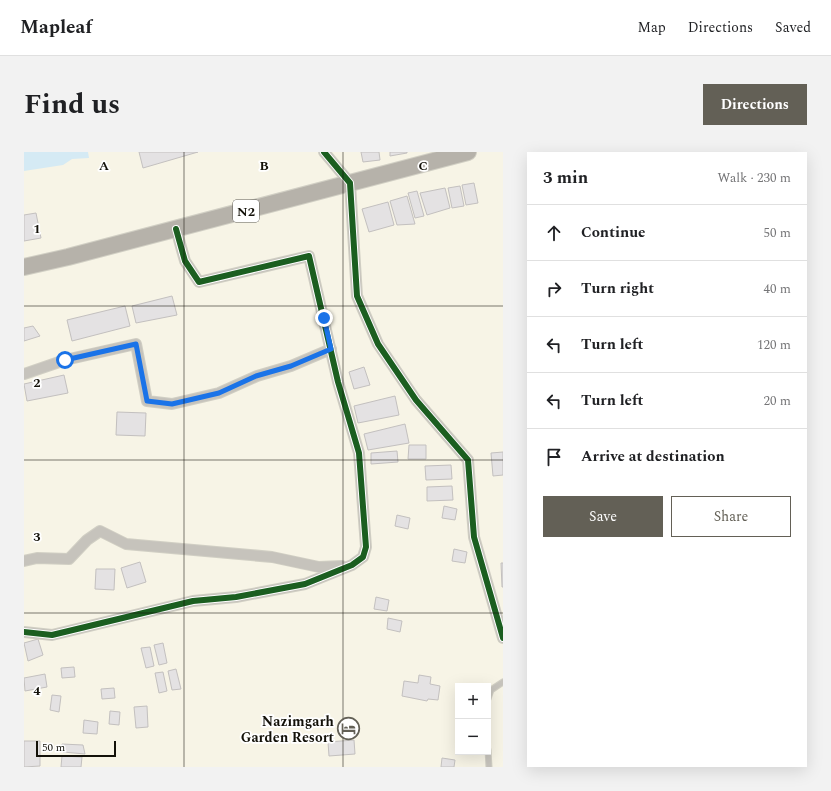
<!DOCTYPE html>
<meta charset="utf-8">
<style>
body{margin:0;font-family:Spectral,serif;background:#f2f2f2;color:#202124}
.controls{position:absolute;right:12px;bottom:12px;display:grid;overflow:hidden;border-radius:0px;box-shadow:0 4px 16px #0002}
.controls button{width:36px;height:36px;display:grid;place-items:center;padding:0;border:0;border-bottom:1px solid #e0e0e0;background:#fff;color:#202124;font:20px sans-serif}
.scale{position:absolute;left:12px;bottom:10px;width:80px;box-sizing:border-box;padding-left:4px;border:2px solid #131109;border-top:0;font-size:11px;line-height:14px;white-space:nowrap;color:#131109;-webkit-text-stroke:3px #fff;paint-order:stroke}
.stop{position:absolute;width:12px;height:12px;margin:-9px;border:3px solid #1a73e8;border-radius:50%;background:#fff}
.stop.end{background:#1a73e8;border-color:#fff;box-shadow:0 1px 4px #0008}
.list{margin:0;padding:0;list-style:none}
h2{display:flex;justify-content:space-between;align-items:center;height:52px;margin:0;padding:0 16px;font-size:17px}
h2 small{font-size:13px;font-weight:400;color:#757577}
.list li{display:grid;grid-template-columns:26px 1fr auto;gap:12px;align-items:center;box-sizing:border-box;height:56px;padding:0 16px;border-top:1px solid #e0e0e0}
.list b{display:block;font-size:15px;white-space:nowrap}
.list em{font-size:13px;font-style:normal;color:#757577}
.actions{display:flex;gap:8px;padding:12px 16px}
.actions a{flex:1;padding:9px 0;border:1px solid #636056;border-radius:0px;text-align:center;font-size:14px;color:#636056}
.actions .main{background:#636056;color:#fff}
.icon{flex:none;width:22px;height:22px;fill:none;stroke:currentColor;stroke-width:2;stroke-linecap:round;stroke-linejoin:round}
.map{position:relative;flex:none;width:479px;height:615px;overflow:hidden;border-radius:0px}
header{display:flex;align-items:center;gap:24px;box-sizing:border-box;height:56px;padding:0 20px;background:#fff;border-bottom:1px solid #e0e0e0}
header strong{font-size:19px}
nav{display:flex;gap:22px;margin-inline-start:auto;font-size:14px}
.intro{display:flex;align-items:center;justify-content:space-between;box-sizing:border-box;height:96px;padding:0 24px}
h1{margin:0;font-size:28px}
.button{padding:10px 18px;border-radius:0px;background:#636056;color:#fff;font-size:14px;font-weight:700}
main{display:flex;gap:24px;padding:0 24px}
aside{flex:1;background:#fff;border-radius:0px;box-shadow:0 4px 16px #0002}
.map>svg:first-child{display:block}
.water{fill:#d5eaf4}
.building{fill:#e4e2e3;stroke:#c3c0bf}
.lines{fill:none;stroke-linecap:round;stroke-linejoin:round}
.service-casing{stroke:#d1cfc4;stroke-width:7}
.minor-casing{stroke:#d1cfc4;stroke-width:12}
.trunk-casing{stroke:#d1cfc4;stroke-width:18}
.service{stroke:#c6c3bc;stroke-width:5}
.minor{stroke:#c6c3bc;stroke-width:10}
.trunk{stroke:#b6b2aa;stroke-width:16}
.cycleway-casing{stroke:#fff;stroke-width:8}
.cycleway{stroke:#1b5e20;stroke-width:6}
.route{stroke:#1a73e8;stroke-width:5}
.grid{fill:none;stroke:#131109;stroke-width:1;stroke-opacity:0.55}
.labels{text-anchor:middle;stroke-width:3.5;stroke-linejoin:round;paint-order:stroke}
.shield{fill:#fff;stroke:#5a5853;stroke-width:1}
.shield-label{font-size:13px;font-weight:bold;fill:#131109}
.poi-label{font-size:14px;font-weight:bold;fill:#131109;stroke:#fff;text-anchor:end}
.grid-label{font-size:13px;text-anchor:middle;font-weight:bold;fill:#131109;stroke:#fff;stroke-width:3.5;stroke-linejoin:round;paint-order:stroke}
</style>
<header>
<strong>Mapleaf</strong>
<nav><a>Map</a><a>Directions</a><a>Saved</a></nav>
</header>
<div class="intro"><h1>Find us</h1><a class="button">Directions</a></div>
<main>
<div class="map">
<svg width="479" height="615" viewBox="0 0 479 615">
<rect width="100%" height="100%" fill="#f7f4e6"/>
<polygon class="water" points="0,0 64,0 65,6 48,7 39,13 0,19"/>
<g class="building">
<polygon points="115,0 174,0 119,16"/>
<polygon points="337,0 355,0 356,8 339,10"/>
<polygon points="366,0 383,0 383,1 366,4"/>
<polygon points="450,31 454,51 442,53 438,33"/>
<polygon points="436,34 440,54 428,56 424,36"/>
<polygon points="421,36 426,56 403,63 396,41"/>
<polygon points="393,39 400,64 391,66 384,41"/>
<polygon points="383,44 391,72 373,73 366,49"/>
<polygon points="364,50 370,73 345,80 338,57"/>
<polygon points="12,61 17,86 0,89 0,63"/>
<polygon points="148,144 153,163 112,171 108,154"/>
<polygon points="101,154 106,174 48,189 43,168"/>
<polygon points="9,174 16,184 0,189 0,176"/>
<polygon points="340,215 346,233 330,237 325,220"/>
<polygon points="40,223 44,241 3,249 0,232"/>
<polygon points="371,244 375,263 334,271 330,254"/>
<polygon points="93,260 122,261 121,284 92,283"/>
<polygon points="381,272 385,291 344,298 340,282"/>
<polygon points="385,293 402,293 402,307 384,307"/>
<polygon points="373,299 374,310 347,312 347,301"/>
<polygon points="479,300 479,323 469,324 467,301"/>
<polygon points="427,313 428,327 402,328 401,314"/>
<polygon points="428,334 429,348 403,349 403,335"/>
<polygon points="420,354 433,357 431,368 418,366"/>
<polygon points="373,363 386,366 384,377 371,374"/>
<polygon points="430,397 443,400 441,411 428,409"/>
<polygon points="116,410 122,430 103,436 97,416"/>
<polygon points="477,411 479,411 479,435 478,435"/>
<polygon points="72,417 91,417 90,438 71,437"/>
<polygon points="352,445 365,448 363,459 350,457"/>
<polygon points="364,466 378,469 376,480 363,477"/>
<polygon points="14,487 19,503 4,509 0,491"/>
<polygon points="139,491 143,511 135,513 130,493"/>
<polygon points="126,495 130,514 122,516 117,496"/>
<polygon points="50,515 51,525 38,526 37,516"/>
<polygon points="152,517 157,537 148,538 144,519"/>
<polygon points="139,520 143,539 135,541 131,521"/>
<polygon points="21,522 23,535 1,539 0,526"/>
<polygon points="395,523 407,525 406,532 416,534 414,548 404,547 403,549 378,544 380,529 394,531"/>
<polygon points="90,536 91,546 78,547 77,537"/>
<polygon points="28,543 37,544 35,560 26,558"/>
<polygon points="123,554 124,575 112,576 110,555"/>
<polygon points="86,559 96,560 95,573 85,572"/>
<polygon points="60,568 74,570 73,582 59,581"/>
<polygon points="330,588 331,602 305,604 304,590"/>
<polygon points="0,589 16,589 16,614 0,615"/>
<polygon points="38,592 59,593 61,602 39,600"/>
<polygon points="38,604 58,605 57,615 37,615"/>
<polygon points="418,606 431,608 430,615 417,615"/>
</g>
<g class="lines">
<defs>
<g id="service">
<polyline points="464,547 467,538 479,530"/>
<polyline points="464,598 465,615"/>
</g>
<g id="minor">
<polyline points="300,0 326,31 333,144 354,192 392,248 444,308 450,385 479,486"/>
<polyline points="0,222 41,208 112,192 123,249 148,252 195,241 233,224 267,214 307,197"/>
<polyline points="0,409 13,406 45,407 63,388 76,379 102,392 248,405 295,415 318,414"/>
<polyline points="0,480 28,483 169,449 212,445 281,432 328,413 339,405 342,395 335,301 314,230 285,104 175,130 161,109 152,77"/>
</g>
<polyline id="trunk" points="0,115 44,105 444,0"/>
</defs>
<use href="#service" class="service-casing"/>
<use href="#minor" class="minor-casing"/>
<use href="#trunk" class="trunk-casing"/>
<use href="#service" class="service"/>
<use href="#minor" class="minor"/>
<use href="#trunk" class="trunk"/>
<defs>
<g id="cycleway">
<polyline points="300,0 326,31 333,144 354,192 392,248 444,308 450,385 479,486"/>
<polyline points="0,480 28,483 169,449 212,445 281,432 328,413 339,405 342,395 335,301 314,230 285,104 175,130 161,109 152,77"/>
</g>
</defs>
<use href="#cycleway" class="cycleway-casing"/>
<use href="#cycleway" class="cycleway"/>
</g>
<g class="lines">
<polyline class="route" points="41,208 112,192 123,249 148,252 195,241 232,224 267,214 307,197 300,166"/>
</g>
<path class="grid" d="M160,0V615M319,0V615M0,154H479M0,308H479M0,461H479"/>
<defs>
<symbol id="hotel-ring" viewBox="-11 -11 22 22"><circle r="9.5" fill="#fff" stroke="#636056" stroke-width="1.5"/><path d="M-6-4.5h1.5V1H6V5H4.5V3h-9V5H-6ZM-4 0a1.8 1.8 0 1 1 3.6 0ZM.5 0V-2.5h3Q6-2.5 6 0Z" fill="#636056"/></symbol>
</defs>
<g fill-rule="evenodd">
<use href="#hotel-ring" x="312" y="564" width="25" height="25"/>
</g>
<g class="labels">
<rect class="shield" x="209" y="48" width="26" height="22" rx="3"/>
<g class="shield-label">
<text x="222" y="64">N2</text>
</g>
<g class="poi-label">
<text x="310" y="574">Nazimgarh<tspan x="310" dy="16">Garden Resort</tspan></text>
</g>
</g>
<g class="grid-label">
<text x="80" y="18">A</text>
<text x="240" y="18">B</text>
<text x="399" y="18">C</text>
<text x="13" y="81">1</text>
<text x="13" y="235">2</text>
<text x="13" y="389">3</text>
<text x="13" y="543">4</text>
</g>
</svg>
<div class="controls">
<button>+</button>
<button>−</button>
</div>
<div class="scale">50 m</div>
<div class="stop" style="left:41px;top:208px"></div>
<div class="stop end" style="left:300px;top:166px"></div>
</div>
<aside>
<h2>3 min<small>Walk · 230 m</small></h2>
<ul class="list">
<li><svg class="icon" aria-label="ahead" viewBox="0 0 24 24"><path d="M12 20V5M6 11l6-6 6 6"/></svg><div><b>Continue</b></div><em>50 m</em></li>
<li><svg class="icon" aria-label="right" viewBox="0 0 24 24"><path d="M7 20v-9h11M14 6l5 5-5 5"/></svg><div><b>Turn right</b></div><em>40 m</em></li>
<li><svg class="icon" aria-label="left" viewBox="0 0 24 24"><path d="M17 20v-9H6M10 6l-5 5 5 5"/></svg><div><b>Turn left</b></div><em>120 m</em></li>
<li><svg class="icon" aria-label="left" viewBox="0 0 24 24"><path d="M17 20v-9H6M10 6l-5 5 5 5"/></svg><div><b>Turn left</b></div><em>20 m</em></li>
<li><svg class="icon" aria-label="arrive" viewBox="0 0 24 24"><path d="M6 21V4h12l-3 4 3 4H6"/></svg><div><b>Arrive at destination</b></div></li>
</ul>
<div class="actions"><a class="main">Save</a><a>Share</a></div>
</aside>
</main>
